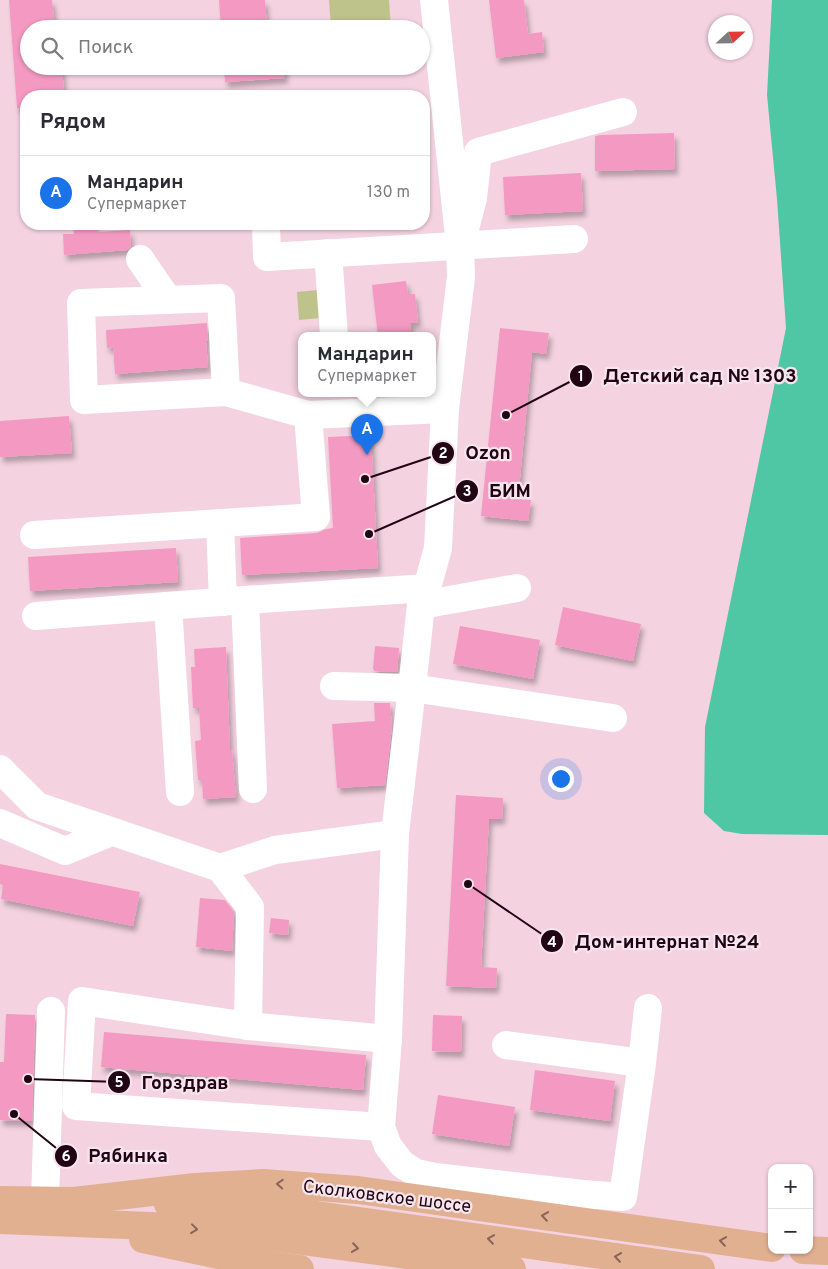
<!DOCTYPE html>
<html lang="ru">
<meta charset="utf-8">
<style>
body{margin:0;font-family:Overpass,sans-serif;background:#f7f7f7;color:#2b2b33}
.controls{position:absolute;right:15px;bottom:15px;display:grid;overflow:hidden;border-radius:10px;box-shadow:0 1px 4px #0004}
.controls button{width:45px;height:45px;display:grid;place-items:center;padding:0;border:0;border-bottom:1px solid #e1e1e2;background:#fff;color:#2b2b33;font:25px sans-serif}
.compass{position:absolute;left:708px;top:15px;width:45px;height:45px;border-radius:50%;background:#fff;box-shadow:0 1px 4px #0004;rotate:68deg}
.you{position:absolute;left:560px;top:778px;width:18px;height:18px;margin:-12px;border:4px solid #fff;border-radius:50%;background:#1a73e8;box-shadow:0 0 0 8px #1a73e833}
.badge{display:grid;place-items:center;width:32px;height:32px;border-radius:50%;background:#1a73e8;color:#fff;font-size:16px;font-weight:700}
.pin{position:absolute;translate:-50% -41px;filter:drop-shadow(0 1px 2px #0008)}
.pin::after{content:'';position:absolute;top:26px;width:18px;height:15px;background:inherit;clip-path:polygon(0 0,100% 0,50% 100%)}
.popup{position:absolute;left:298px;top:332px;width:138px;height:65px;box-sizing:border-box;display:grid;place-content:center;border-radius:10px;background:#fff;filter:drop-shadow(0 1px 4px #0005);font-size:16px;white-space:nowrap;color:#7c7c81}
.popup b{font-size:19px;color:#2b2b33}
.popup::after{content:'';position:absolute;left:50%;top:100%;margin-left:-10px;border:10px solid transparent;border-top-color:#fff}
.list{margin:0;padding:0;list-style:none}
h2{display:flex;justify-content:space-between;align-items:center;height:65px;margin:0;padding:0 20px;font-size:21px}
h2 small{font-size:16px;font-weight:400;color:#7c7c81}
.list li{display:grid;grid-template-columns:32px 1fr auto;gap:15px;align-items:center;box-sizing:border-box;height:75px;padding:0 20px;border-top:1px solid #e1e1e2}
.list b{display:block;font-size:19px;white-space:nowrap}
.list p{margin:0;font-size:16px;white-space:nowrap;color:#7c7c81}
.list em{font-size:16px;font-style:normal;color:#7c7c81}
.icon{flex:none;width:28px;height:28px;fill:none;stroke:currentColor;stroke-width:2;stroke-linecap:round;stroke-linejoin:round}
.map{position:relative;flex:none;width:828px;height:1269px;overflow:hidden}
.search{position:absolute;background:#fff;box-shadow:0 1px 4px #0004;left:20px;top:20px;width:410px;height:55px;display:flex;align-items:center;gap:12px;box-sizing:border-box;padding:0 18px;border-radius:28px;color:#7c7c81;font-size:19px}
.panel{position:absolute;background:#fff;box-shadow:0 1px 4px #0004;left:20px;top:90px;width:410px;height:140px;border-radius:20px}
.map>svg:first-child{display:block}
.green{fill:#bec38b}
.water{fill:#4fc7a5}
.building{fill:#f399c2;filter:url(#shadow)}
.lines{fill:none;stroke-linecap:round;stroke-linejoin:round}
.minor{stroke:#fff;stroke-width:28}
.major{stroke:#e1b090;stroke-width:28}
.oneway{stroke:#8b6358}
.labels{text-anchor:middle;stroke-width:4.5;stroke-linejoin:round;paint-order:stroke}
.street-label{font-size:18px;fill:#210513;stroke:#f6e5ec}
.leader{fill:none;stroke:#210513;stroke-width:2}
.callout-dot{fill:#210513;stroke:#f6e5ec;stroke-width:2}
.mark-label{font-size:15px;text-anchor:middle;font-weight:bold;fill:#fff}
.callout-label{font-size:19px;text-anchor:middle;font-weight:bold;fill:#210513;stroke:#f6e5ec;stroke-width:4.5;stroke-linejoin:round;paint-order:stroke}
</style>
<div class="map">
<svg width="828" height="1269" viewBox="0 0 828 1269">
<defs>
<filter id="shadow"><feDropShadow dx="3" dy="5.5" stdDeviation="2.5" flood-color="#0004"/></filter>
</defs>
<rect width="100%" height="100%" fill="#f4d2e0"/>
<g class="green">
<polygon points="329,0 389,0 391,29 331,29"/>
<polygon points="317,290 320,318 299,320 297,292"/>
</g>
<polygon class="water" points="772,0 828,0 828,835 742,834 724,831 704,813 705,727 786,328 777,199 767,95"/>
<g class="building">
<polygon points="9,0 52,0 55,29 29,29 29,66 62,66 64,93 26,96 26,108 17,108"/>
<polygon points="219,0 265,0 267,29 221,29"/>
<polygon points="489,0 524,0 528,34 542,32 544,52 496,58"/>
<polygon points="224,66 285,66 285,78 225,82"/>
<polygon points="674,133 675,169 595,171 595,136 600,135"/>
<polygon points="581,173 583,211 505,215 503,177"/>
<polygon points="73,224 97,224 97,232 130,230 131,247 127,250 64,255 63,234 74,234"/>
<polygon points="406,281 408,294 415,294 418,322 410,323 411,336 378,336 372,285"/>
<polygon points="207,323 208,341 206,341 208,367 115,374 113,347 107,348 106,330"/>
<polygon points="500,328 549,333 546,354 532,352 518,499 531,500 528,521 481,516"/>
<polygon points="69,416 72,453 0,457 0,421"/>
<polygon points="371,435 378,568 242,575 240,538 317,533 326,529 333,528 328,437"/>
<polygon points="176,548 178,582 30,591 28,557"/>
<polygon points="563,607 641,624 633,661 555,645"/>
<polygon points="460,626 540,640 533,679 453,664"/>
<polygon points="375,646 399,648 397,672 374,671 374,669 373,669"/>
<polygon points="226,647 230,750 232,750 236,797 203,799 202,780 198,780 195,741 201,740 199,708 193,708 191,667 195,667 194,649"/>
<polygon points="374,703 390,703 392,727 385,785 337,788 332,724 375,721"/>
<polygon points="456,795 503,798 502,819 489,819 481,967 497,968 496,988 446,986"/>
<polygon points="0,864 140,892 133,926 1,899 3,885 0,884"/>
<polygon points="200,898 225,900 234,912 232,951 196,947"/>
<polygon points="271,918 289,920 288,935 269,933"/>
<polygon points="6,1014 35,1015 32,1121 0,1120 0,1062 4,1062"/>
<polygon points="433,1015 462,1016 461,1052 432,1051"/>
<polygon points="104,1032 366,1055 363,1090 101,1067"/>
<polygon points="535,1070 615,1081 610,1121 530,1110"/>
<polygon points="438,1095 515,1107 509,1146 432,1134"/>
</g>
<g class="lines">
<g class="minor">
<polyline points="266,224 267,257 574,239"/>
<polyline points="465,229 473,198 478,152 623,112"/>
<polyline points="328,253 334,336"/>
<polyline points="140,259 168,300"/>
<polyline points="226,392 221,298 81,303 84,400 226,392 308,415 445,409"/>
<polyline points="220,523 223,602"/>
<polyline points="34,535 316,517 308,415"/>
<polyline points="245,600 253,789"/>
<polyline points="421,605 517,588"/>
<polyline points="168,606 180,792"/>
<polyline points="36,616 245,600 427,588"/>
<polyline points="334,686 412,688 421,605 427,588 438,548 445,409 461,277 460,246 434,0"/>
<polyline points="0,769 37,806 220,868 275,850 395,834"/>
<polyline points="0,823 65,851 111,832"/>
<polyline points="220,868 250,907 248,1026"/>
<polyline points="506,1045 642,1063 623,1197 583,1194"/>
<polyline points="642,1063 648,1008"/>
<polyline points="381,1127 76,1106 82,1001 248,1026 388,1039"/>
<polyline points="45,1201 51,1011"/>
<polyline points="580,1221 583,1194 435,1177 416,1173 402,1164 388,1146 381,1127 388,1039 395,834 412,688 613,718"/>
</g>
<g class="major">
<polyline points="0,1200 74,1201 195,1187 263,1183 358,1190 772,1248"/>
<polyline points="168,1204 295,1212 701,1269"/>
<polyline points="0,1220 175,1227 296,1240 512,1269"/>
<polyline points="143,1239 261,1264 300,1269"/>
<polyline points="803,1250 828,1251"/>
</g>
</g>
<defs><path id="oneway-chevron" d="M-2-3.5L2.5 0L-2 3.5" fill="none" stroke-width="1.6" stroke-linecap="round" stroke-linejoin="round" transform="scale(1.25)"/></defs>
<g class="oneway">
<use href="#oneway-chevron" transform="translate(280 1184) rotate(-176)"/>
<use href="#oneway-chevron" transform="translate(545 1216) rotate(-172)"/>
<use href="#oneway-chevron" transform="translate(194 1229) rotate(6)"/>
<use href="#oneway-chevron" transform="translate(491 1239) rotate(-172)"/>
<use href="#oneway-chevron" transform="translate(723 1241) rotate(-172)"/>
<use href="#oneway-chevron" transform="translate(355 1248) rotate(8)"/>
<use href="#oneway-chevron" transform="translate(618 1257) rotate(-172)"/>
</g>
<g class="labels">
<g class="street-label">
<text transform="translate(387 1196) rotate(7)" y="6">Сколковское шоссе</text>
</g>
</g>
<path class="leader" d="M506 415L581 376M365 479L443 453M369 534L467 491M468 884L552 941M28 1079L119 1082M14 1114L66 1156"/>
<g class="callout-dot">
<circle cx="506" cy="415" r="5"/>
<circle cx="365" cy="479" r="5"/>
<circle cx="369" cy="534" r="5"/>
<circle cx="468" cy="884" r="5"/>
<circle cx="28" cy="1079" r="5"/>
<circle cx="14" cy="1114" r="5"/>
<circle cx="581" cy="376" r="12"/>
<circle cx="443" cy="453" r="12"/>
<circle cx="467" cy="491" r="12"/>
<circle cx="552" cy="941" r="12"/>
<circle cx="119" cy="1082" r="12"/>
<circle cx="66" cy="1156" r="12"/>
</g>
<g class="mark-label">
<text x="581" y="381">1</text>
<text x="443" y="458">2</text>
<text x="467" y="496">3</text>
<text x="552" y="947">4</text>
<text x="119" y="1087">5</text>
<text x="66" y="1161">6</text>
</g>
<g class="callout-label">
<text x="700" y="382">Детский сад № 1303</text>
<text x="488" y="459">Ozon</text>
<text x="510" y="497">БИМ</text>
<text x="667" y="948">Дом-интернат №24</text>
<text x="185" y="1089">Горздрав</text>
<text x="128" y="1162">Рябинка</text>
</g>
</svg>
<div class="controls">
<button>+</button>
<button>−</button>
</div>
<svg class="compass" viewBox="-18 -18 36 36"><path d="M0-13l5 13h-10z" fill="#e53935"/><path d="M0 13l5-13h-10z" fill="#7c7c81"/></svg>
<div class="you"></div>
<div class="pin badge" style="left:367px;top:455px">A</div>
<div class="popup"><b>Мандарин</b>Супермаркет</div>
<div class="search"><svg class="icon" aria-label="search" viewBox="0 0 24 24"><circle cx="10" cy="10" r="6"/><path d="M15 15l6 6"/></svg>Поиск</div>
<section class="panel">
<h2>Рядом<small></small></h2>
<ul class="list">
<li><span class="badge">A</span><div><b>Мандарин</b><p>Супермаркет</p></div><em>130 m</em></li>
</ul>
</section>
</div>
